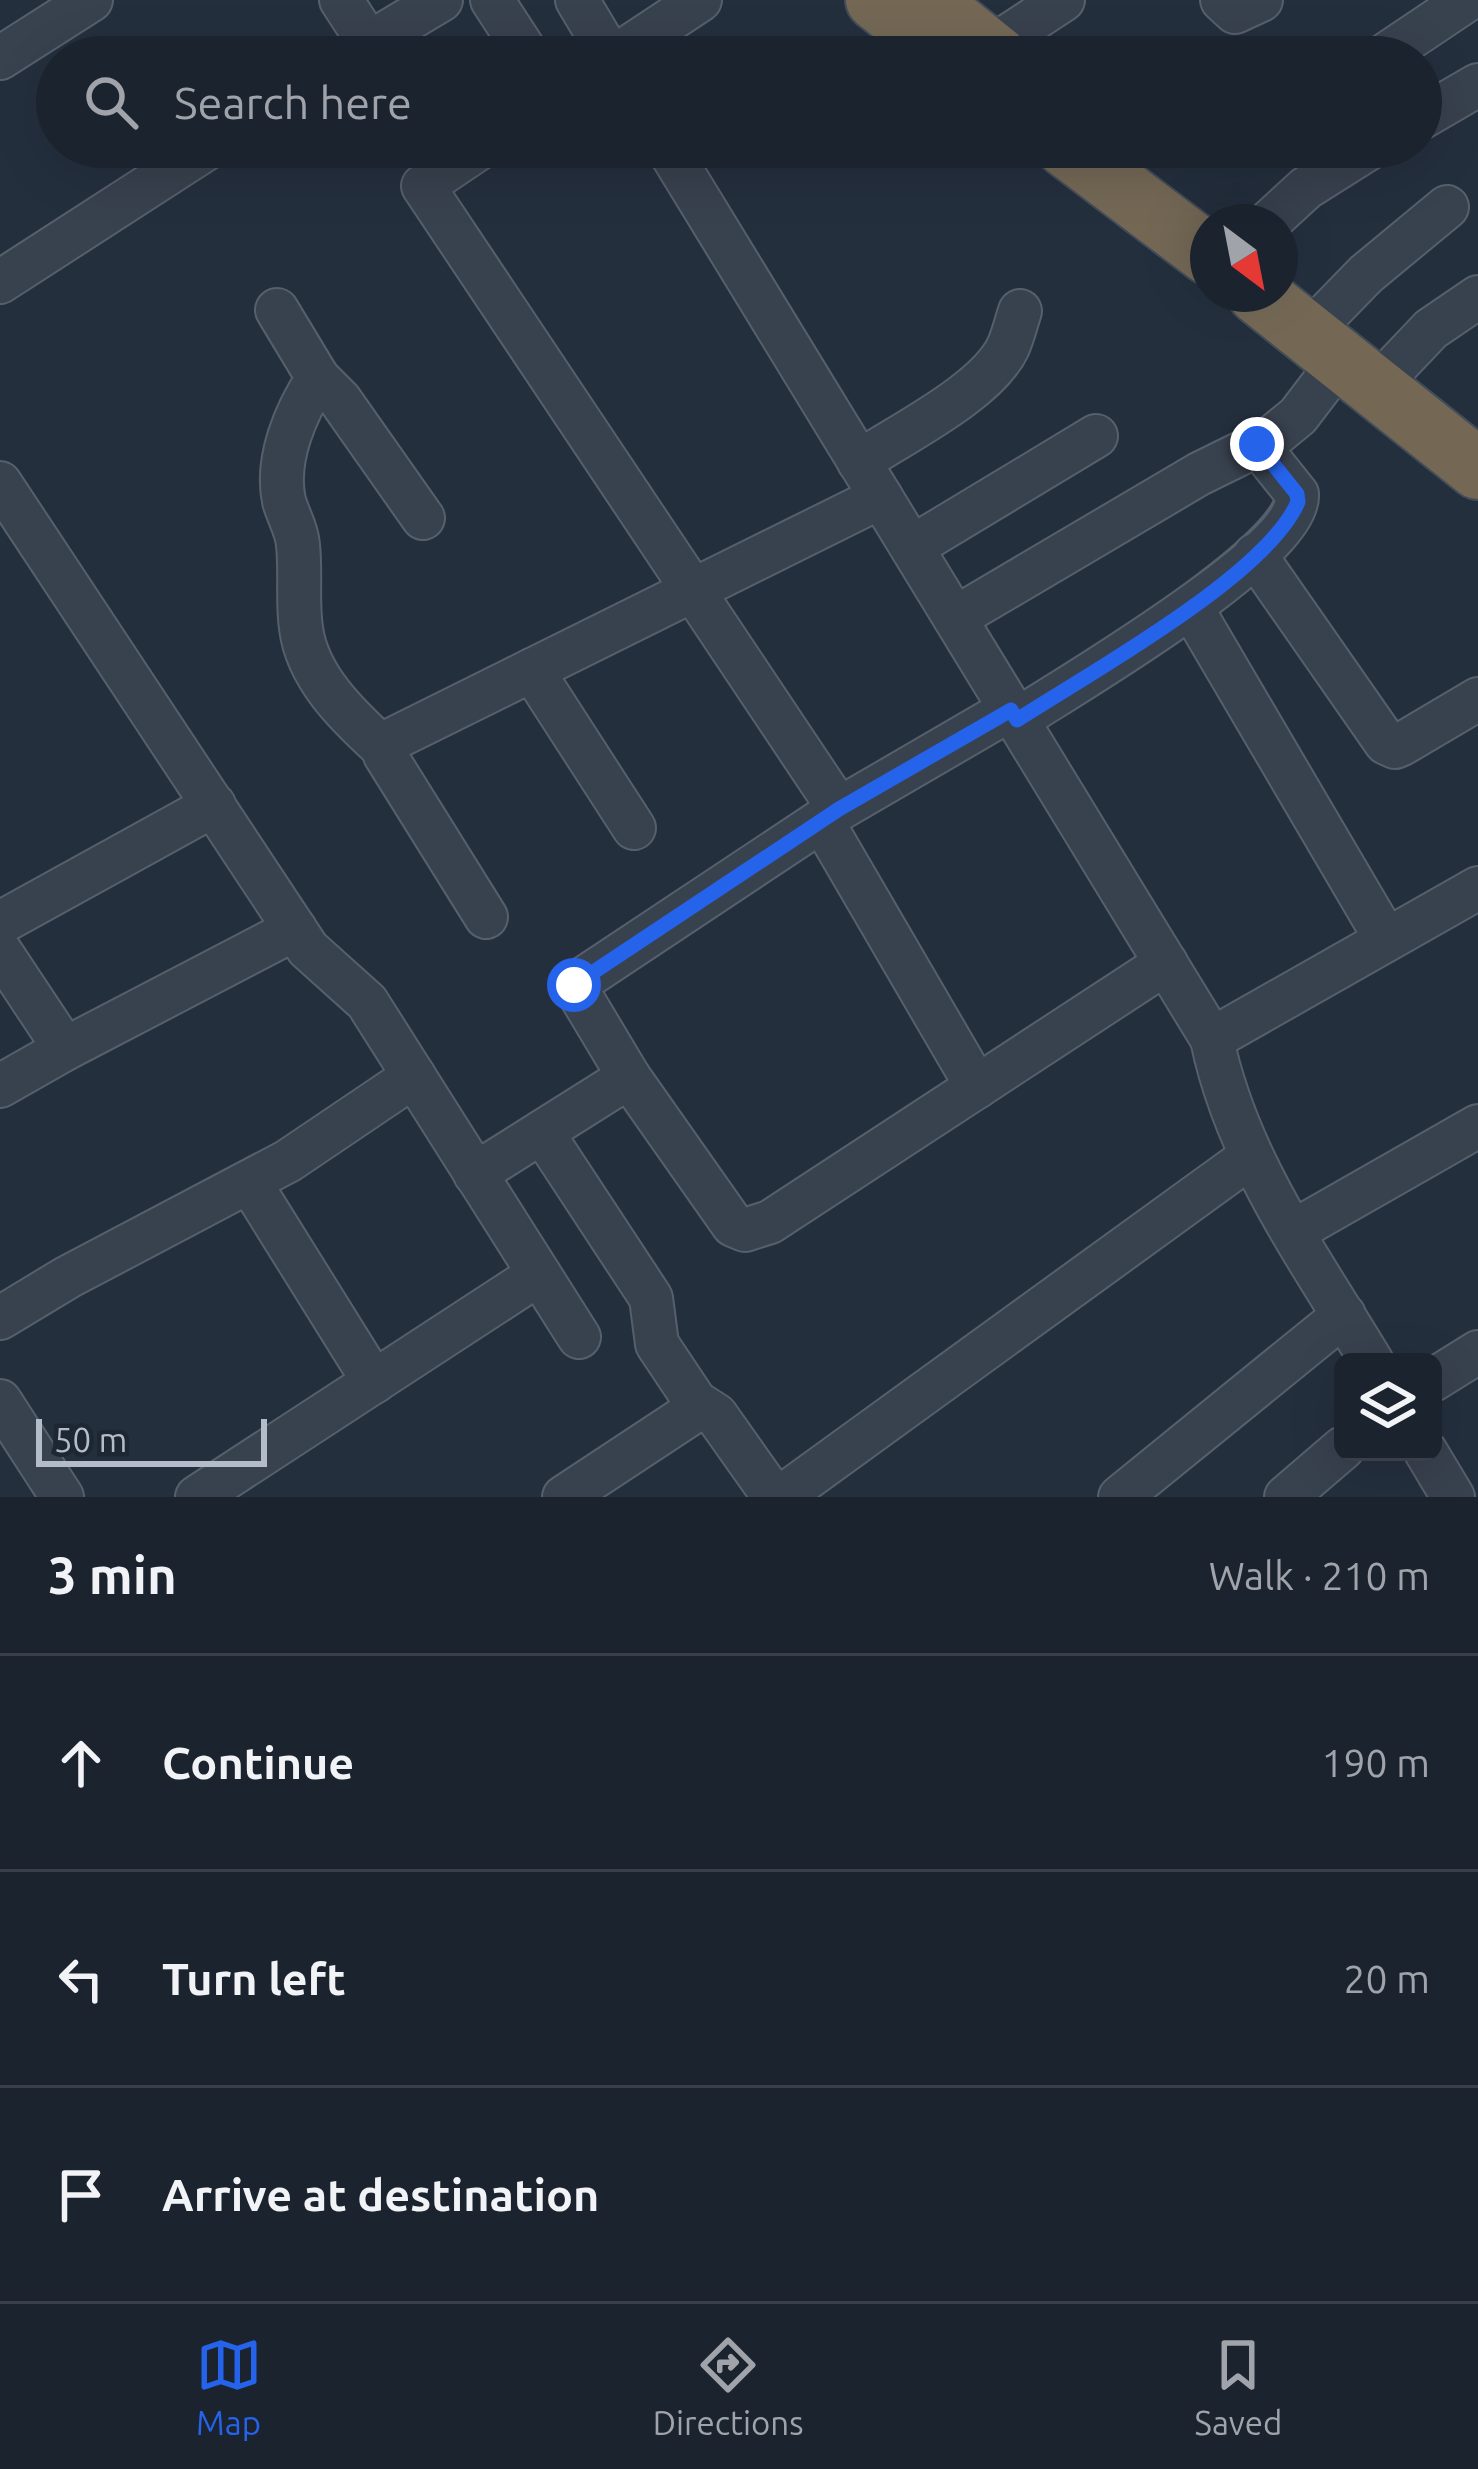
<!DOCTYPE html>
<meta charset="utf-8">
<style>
body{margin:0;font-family:Ubuntu,sans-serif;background:#282f3a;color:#f1f3f6}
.controls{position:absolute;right:36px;bottom:36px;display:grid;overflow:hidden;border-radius:18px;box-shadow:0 12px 48px #0002}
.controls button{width:108px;height:108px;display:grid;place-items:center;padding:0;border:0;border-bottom:3px solid #39404a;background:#1b232e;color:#f1f3f6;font:60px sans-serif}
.compass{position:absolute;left:1190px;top:204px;width:108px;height:108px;border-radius:50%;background:#1b232e;box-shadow:0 12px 48px #0002;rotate:148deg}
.scale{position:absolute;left:36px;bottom:30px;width:231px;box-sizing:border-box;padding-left:12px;border:6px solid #b4bcc9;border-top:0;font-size:33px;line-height:42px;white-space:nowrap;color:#b4bcc9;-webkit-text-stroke:9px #1d2633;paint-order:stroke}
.stop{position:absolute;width:36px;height:36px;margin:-27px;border:9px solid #2563eb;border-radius:50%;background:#fff}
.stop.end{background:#2563eb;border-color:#fff;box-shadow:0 3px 12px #0008}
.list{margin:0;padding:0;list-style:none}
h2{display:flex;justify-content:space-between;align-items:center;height:156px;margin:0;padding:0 48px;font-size:51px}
h2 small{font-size:39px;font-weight:400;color:#a0a4aa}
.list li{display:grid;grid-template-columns:78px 1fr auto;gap:36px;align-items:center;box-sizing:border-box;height:216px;padding:0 48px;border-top:3px solid #39404a}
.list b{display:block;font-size:45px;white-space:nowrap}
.list em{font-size:39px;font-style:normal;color:#a0a4aa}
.icon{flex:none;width:66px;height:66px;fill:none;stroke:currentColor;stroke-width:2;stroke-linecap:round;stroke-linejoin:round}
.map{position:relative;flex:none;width:1478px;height:1497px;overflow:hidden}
.search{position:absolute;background:#1b232e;box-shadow:0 12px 48px #0002;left:36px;right:36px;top:36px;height:132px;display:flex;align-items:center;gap:30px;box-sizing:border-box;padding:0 42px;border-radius:66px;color:#a0a4aa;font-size:45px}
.sheet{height:804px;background:#1b232e}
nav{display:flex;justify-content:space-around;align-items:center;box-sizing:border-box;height:168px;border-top:3px solid #39404a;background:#1b232e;font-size:33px;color:#a0a4aa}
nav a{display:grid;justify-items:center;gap:6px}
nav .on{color:#2563eb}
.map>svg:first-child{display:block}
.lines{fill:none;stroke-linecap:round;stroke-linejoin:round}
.minor-casing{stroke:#565f6c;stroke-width:46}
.highway-casing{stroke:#434c59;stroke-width:64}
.minor{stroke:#38414e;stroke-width:42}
.highway{stroke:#746855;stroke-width:60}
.route{stroke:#2563eb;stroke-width:15}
</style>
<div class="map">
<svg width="1478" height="1497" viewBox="0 0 1478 1497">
<rect width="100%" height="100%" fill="#242f3e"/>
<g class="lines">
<defs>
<g id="minor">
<polyline points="341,0 369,43 349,56"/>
<polyline points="492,0 529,57"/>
<polyline points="577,0 611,57"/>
<polyline points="1222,0 1235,12 1261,0"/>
<polyline points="369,43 441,0"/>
<polyline points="614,57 700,0"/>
<polyline points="976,57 1063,0"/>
<polyline points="1382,57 1467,0"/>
<polyline points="0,58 91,0"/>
<polyline points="1421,118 1478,85"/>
<polyline points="481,147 423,186 839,809 1011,709"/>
<polyline points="667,147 1212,1039"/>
<polyline points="1269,222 1306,188 1371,147"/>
<polyline points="0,282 209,147"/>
<path d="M277,310L318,378C296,411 275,459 284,501C288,516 297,529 298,545C301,572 297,601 301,628C307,677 348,716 383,748"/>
<polyline points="1327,314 1366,274 1447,207"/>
<polyline points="318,378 340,400 423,518"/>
<polyline points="1374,389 1431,329 1478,297"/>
<path d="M859,462C901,434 987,392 1008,347C1013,336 1016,323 1020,311"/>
<polyline points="0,483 308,949 367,1002 579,1337"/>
<polyline points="912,547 1096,436"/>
<polyline points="1255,555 1386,743 1395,747 1402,744 1478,699"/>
<polyline points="1191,607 1386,939"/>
<polyline points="955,618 1199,474 1270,439 1298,416 1340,361"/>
<polyline points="532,670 634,828"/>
<path d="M1017,720C1067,687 1302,551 1297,494L1257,444"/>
<polyline points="839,809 574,985 629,1077 733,1225 745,1230 770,1222 1166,963"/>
<polyline points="822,821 977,1087"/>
<polyline points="486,917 385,755 387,742 881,497"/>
<polyline points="0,923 214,805"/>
<polyline points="0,951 65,1049 295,929"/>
<polyline points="0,1086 65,1049"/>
<polyline points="542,1132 651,1298 657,1344 699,1407"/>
<polyline points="475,1174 629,1077"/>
<polyline points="250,1183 374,1382"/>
<polyline points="1294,1231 1478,1126"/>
<polyline points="0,1318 68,1277 288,1161 414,1076"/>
<path d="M1372,1362C1310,1259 1236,1158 1212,1039L1478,888"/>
<polyline points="1433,1380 1478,1352"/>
<polyline points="0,1401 62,1497"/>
<polyline points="1426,1452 1453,1497"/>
<polyline points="197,1497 539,1274"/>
<polyline points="564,1497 702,1406 716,1415 774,1497"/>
<polyline points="781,1497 1250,1157"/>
<polyline points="1120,1497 1344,1315"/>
<polyline points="1286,1497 1343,1448"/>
</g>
<g id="highway">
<polyline points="876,0 948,57"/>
<polyline points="927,0 998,57"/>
<polyline points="1066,147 1208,254"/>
<polyline points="1258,294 1478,469"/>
</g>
</defs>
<use href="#minor" class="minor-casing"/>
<use href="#highway" class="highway-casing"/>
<use href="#minor" class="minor"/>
<use href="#highway" class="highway"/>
</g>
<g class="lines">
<path class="route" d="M574,985L839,809L1011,710L1017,720C1088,674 1266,576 1298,502L1297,494L1257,444"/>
</g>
</svg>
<div class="controls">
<button><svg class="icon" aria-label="layers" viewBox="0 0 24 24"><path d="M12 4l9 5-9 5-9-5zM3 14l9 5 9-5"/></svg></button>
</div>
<svg class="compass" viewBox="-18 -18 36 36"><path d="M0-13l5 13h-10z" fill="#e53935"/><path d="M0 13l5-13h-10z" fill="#a0a4aa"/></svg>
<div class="scale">50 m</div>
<div class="stop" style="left:574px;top:985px"></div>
<div class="stop end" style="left:1257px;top:444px"></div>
<div class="search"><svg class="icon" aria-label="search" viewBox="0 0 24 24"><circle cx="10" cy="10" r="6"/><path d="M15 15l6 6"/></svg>Search here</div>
</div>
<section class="sheet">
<h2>3 min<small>Walk · 210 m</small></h2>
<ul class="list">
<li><svg class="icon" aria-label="ahead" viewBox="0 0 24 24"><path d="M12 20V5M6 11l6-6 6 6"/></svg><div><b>Continue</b></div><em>190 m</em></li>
<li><svg class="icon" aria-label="left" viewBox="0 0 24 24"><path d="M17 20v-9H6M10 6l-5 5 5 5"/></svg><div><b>Turn left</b></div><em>20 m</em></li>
<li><svg class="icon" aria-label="arrive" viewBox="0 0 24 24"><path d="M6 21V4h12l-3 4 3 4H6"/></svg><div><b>Arrive at destination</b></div></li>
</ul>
</section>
<nav>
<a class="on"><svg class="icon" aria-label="map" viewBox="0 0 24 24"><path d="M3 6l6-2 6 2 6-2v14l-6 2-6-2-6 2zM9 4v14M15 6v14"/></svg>Map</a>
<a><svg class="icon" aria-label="directions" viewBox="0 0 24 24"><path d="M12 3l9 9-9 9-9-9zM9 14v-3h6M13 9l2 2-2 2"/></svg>Directions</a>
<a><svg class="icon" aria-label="saved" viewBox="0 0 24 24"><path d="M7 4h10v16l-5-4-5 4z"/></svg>Saved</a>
</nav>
